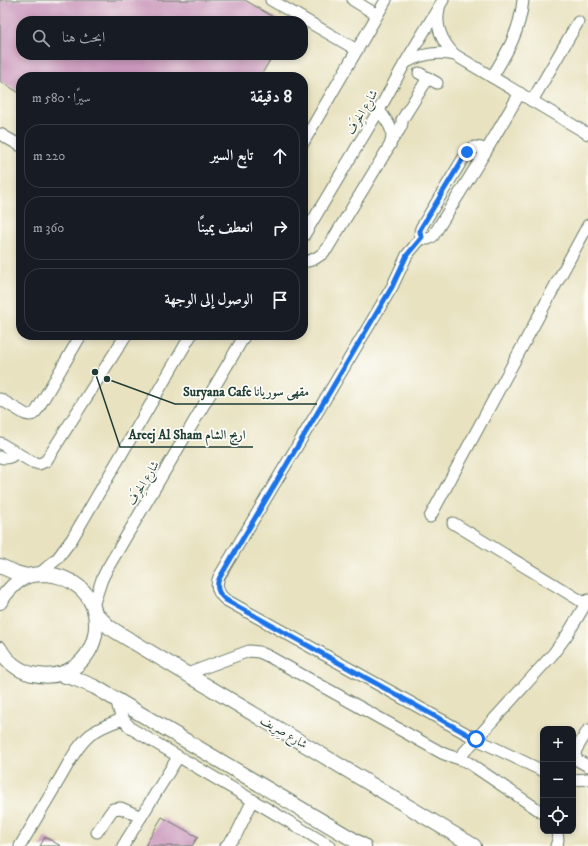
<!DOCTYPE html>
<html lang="ar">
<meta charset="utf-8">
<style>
body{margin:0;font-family:"IM FELL DW Pica",Amiri,serif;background:#242831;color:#f1f3f6;direction:rtl}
.controls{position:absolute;right:12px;bottom:12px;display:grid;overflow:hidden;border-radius:8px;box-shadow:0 2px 6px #0003}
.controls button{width:36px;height:36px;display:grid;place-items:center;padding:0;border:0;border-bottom:1px solid #363941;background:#171b24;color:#f1f3f6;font:20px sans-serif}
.stop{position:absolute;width:12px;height:12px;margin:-9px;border:3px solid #1a73e8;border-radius:50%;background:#fff}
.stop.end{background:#1a73e8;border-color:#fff;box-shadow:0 1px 4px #0008}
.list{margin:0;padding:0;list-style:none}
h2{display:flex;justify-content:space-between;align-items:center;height:52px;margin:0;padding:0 16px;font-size:17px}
h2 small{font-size:13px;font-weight:400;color:#9ea1a6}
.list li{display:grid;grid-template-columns:26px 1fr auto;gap:12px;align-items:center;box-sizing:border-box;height:64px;margin:0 8px 8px;padding:0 8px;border:1px solid #363941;border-radius:16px}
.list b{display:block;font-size:15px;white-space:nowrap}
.list em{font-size:13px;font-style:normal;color:#9ea1a6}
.icon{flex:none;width:22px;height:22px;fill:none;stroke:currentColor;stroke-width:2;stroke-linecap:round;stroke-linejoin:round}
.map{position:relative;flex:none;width:588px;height:846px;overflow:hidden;direction:ltr}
.search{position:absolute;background:#171b24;box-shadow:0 2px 6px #0003;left:16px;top:16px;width:292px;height:44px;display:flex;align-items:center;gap:10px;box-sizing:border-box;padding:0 14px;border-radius:16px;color:#9ea1a6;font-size:15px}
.panel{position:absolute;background:#171b24;box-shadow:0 2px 6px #0003;left:16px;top:72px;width:292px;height:268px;border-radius:16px;direction:rtl}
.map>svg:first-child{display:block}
.building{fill:#ca98bc}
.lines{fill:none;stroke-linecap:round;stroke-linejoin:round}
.minor-casing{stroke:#657765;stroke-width:13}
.major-casing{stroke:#657765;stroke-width:16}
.minor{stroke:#fff;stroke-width:11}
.major{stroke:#fff;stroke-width:14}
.route{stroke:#1a73e8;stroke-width:5}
.labels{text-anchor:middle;stroke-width:3.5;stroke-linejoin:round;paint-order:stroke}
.street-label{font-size:12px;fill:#1f3d34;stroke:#fdfcf7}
.leader{fill:none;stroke:#1f3d34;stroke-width:1.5}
.callout-dot{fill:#1f3d34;stroke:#fdfcf7;stroke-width:1.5}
.callout-label{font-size:13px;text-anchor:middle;font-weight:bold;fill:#1f3d34;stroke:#fdfcf7;stroke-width:3.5;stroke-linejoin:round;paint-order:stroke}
</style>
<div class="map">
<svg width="588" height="846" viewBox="0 0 588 846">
<rect width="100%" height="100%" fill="#fdfcf7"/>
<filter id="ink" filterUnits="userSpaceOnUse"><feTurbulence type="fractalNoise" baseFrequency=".025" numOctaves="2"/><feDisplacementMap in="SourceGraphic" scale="8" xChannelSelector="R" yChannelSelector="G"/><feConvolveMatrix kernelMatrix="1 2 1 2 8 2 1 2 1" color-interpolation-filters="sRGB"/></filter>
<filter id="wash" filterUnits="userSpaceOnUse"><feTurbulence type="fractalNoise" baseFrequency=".012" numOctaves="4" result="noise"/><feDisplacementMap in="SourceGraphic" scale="16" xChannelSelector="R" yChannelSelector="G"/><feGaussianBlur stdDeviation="0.9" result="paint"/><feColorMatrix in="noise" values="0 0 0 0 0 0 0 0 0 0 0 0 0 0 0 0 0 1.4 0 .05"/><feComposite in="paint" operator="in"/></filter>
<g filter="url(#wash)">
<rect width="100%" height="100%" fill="#e8e2c0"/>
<g id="blocks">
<g class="building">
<polygon points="0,0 245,0 280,21 21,21 21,55 273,55 260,77 21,77 21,94 0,81"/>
<polygon points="162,817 198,837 192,846 145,846"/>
<polygon points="45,837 61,846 40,846"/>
</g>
</g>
</g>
<g filter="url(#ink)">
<use href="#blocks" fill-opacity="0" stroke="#657765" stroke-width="1"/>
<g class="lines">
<defs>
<g id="minor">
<polyline points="271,0 357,50"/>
<polyline points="353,0 377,15"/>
<path d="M439,9C435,27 442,42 455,55L588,134"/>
<path d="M405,63C421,54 437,51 455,55"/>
<polyline points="419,73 437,83"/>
<path d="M492,77C508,51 520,31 523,0"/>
<polyline points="532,101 578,22"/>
<polyline points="0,134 21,146"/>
<path d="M392,140C396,134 403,127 402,120L428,78"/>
<polyline points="303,143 386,0"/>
<path d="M475,147L481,148L486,151L433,236C426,243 417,237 421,228L467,152L472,148Z"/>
<polyline points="486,151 520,93"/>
<polyline points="303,237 379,110 405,63 443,0"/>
<path d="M422,237L407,255L392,287L219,577C215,586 218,594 226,600L476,739L543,771"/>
<path d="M303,262C313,261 320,257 327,249L390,145C396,130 387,122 379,110"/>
<path d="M0,399L25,414C30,416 34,415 37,410L81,335"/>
<polyline points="0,443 32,462 39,464 46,461 126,335"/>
<path d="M0,457C6,459 12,458 15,452"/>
<polyline points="430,517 588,225"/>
<polyline points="453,523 586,604"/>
<polyline points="39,574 57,559 72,539 191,335"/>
<polyline points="93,606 102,579 107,569 245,335"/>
<path d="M187,674L249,651L259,652L268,656L442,753C451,757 460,758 469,763L543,813"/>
<path d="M117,700C118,712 123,721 132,729L330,846"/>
<polyline points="588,730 576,750 575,755 577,760 588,766"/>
<polyline points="459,758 553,654 567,635 588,600"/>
<polyline points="573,780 588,779"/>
<polyline points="97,832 113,809 121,808 141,817"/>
<path d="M20,846C33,824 46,802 59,780C68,765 76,747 90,735C100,727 111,723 123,719"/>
<polyline points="123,846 178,757"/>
<polyline points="226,846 236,835 253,800"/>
<polyline points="556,846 558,840 557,831"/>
</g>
<g id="major">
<polyline points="0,566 16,573 27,576"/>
<path d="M0,602C6,592 17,580 28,576C34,574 40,574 46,574C60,575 69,579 79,587C105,608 100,651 73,668C61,676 46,677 32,674C19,671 6,661 0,649"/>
<polyline points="96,614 109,627 120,634 474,846"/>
<polyline points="59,674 76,679 95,687 364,846"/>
</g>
</defs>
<use href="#minor" class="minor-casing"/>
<use href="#major" class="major-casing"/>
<use href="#minor" class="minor"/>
<use href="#major" class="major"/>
</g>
</g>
<g class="lines" filter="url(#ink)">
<path class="route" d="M467,152L421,228C419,231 420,234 422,237L407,255L392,287L220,577C215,586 218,594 226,600L476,739"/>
</g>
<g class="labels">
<g class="street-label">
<text transform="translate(362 112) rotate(-60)" y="4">شارع الحِرَف</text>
<text transform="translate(143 483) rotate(-59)" y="4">شارع الحِرَف</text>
<text transform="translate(284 732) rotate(31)" y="4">شارع صِرِيف</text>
</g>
</g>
<path class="leader" d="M107 379L175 404H317M95 372L120 447H253"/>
<g class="callout-dot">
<circle cx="107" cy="379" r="4"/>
<circle cx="95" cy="372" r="4"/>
</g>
<g class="callout-label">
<text x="246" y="396">Suryana Cafe مقهى سوريانا</text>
<text x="187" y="439">Areej Al Sham اريج الشام</text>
</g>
</svg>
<div class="controls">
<button>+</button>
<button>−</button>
<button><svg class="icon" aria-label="locate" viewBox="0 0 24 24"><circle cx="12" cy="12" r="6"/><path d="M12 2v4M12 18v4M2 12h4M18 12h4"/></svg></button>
</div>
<div class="stop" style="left:476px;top:739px"></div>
<div class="stop end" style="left:467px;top:152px"></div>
<div class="search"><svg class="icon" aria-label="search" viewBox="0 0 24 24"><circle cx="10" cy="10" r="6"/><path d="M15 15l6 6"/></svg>ابحث هنا</div>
<section class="panel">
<h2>8 دقيقة<small>سيرًا · 580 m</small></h2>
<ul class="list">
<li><svg class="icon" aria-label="ahead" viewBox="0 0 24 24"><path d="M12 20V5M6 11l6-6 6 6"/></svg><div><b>تابع السير</b></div><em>220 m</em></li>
<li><svg class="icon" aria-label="right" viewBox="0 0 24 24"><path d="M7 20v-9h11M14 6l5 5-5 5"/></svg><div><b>انعطف يمينًا</b></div><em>360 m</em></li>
<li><svg class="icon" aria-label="arrive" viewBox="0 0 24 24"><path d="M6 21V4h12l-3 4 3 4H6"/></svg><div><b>الوصول إلى الوجهة</b></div></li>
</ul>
</section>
</div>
